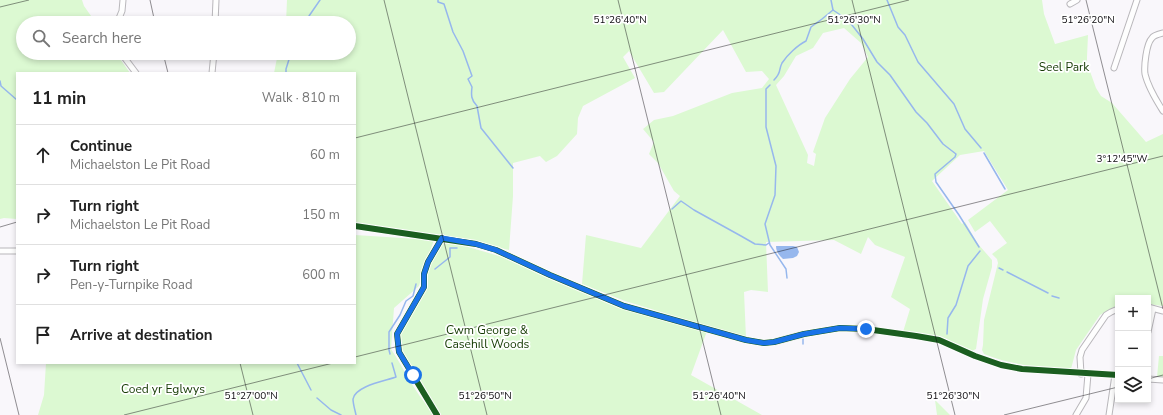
<!DOCTYPE html>
<meta charset="utf-8">
<style>
body{margin:0;font-family:"Nunito Sans",sans-serif;background:#f6f6f6;color:#222}
.controls{position:absolute;right:12px;bottom:12px;display:grid;overflow:hidden;border-radius:0px;box-shadow:0 2px 6px #0003}
.controls button{width:36px;height:36px;display:grid;place-items:center;padding:0;border:0;border-bottom:1px solid #e0e0e0;background:#fff;color:#222;font:20px sans-serif}
.stop{position:absolute;width:12px;height:12px;margin:-9px;border:3px solid #1a73e8;border-radius:50%;background:#fff}
.stop.end{background:#1a73e8;border-color:#fff;box-shadow:0 1px 4px #0008}
.list{margin:0;padding:0;list-style:none}
h2{display:flex;justify-content:space-between;align-items:center;height:52px;margin:0;padding:0 16px;font-size:17px}
h2 small{font-size:13px;font-weight:400;color:#767676}
.list li{display:grid;grid-template-columns:26px 1fr auto;gap:12px;align-items:center;box-sizing:border-box;height:60px;padding:0 16px;border-top:1px solid #e0e0e0}
.list b{display:block;font-size:15px;white-space:nowrap}
.list p{margin:0;font-size:13px;white-space:nowrap;color:#767676}
.list em{font-size:13px;font-style:normal;color:#767676}
.icon{flex:none;width:22px;height:22px;fill:none;stroke:currentColor;stroke-width:2;stroke-linecap:round;stroke-linejoin:round}
.map{position:relative;flex:none;width:1163px;height:415px;overflow:hidden}
.search{position:absolute;background:#fff;box-shadow:0 2px 6px #0003;left:16px;top:16px;width:340px;height:44px;display:flex;align-items:center;gap:10px;box-sizing:border-box;padding:0 14px;border-radius:22px;color:#767676;font-size:15px}
.panel{position:absolute;background:#fff;box-shadow:0 2px 6px #0003;left:16px;top:72px;width:340px;height:292px;border-radius:0px}
.map>svg:first-child{display:block}
.green{fill:#dcf9d2;fill-rule:evenodd}
.water{fill:#96b7ed}
.lines{fill:none;stroke-linecap:round;stroke-linejoin:round}
.stream{stroke:#96b7ed;stroke-width:1.5}
.minor-casing{stroke:#b9b7bb;stroke-width:7}
.minor{stroke:#fefefe;stroke-width:5}
.cycleway-casing{stroke:#fff;stroke-width:8}
.cycleway{stroke:#1b5e20;stroke-width:6}
.route{stroke:#1a73e8;stroke-width:5}
.ticks{fill:none;stroke:#0d0b0f;stroke-width:1;stroke-opacity:0.45}
.labels{text-anchor:middle;stroke-width:3.5;stroke-linejoin:round;paint-order:stroke}
.park-label{font-size:12px;fill:#143a02;stroke:#fff}
.ticks-label{font-size:10px;text-anchor:middle;fill:#0d0b0f;stroke:#fff;stroke-width:3.5;stroke-linejoin:round;paint-order:stroke}
</style>
<div class="map">
<svg width="1163" height="415" viewBox="0 0 1163 415">
<rect width="100%" height="100%" fill="#f9f7fb"/>
<g class="green">
<polygon points="0,0 82,0 84,6 96,23 23,23 23,53 116,53 130,73 17,73 17,219 4,218 0,219"/>
<path d="M287,0H1042L1044,14L1055,44L1088,35L1087,57V63L1096,88L1101,96L1112,103L1146,142L1163,134V306L1148,304V298H1118V305L1112,308L1100,315L1076,350L1071,369C1039,367 1014,366 984,354L982,350L983,345L984,320L998,263L997,259L992,254L1007,243L990,221L975,232L968,220L1008,190L984,151L960,155L932,181L962,224L965,222L978,244L992,260V267L983,299L976,349L972,351L953,343L947,339L944,338L903,332L910,309L891,297L905,257L875,245L868,237L861,254L834,240L766,242L768,292L751,290L744,292L746,338L625,301L582,284L586,235L641,248L680,196L674,191L658,163L649,154L654,142L643,129L654,120L673,116L732,93L762,88L769,79L762,71L746,72L723,30L664,92L654,93L629,51L623,57L635,78L583,106L578,118L577,134L557,156L546,162L540,156L513,163V196L509,250L472,241L355,223V73H274L278,53H349V23H286ZM844,28L861,43L868,57L850,79L825,118L813,152L816,154L814,166L807,163L808,155L776,85L784,76L796,56L813,48L823,33Z"/>
<path d="M355,235L434,240L424,269L419,286L394,308L391,349C397,358 402,367 407,376C415,390 424,403 435,415H38L44,395L46,363H355Z"/>
<polygon points="451,242 506,258 556,281 608,299 633,312 707,331 691,375 762,415 438,415 401,354 398,334 425,288 425,275 442,243"/>
<polygon points="1159,356 1163,356 1163,377 1157,377"/>
<polygon points="935,400 950,415 937,415"/>
</g>
<path class="water" d="M776,246H793L797,247L799,252L797,256L793,258L783,259C779,255 776,252 776,246Z"/>
<g class="lines">
<g class="stream">
<path d="M438,0V2L444,4L453,32L463,51L472,76L468,79L472,87C471,95 471,100 477,106L481,128L513,168"/>
<polyline points="887,0 898,27 905,35 918,62 954,104 965,129 981,148"/>
<polyline points="833,10 848,20 863,39 877,62 890,75 916,112 927,123 943,144 956,154 955,157 935,174 936,182 959,215 979,247"/>
<polyline points="306,23 309,16 320,0"/>
<polyline points="286,73 286,69 291,53"/>
<path d="M774,80C782,72 778,71 782,63C787,55 798,45 806,41L811,27L822,19L833,10L831,0"/>
<polyline points="0,81 1,86 17,100"/>
<polyline points="770,85 766,89 766,127 776,166 775,195 765,224 770,245 786,269 787,278"/>
<polyline points="984,153 1005,189"/>
<polyline points="672,209 681,201 694,210 741,236 755,244 766,245 769,243"/>
<polyline points="999,268 1003,270"/>
<polyline points="435,269 450,257 450,248 457,248"/>
<polyline points="1007,272 1048,293"/>
<polyline points="1052,296 1059,298"/>
<polyline points="947,334 948,318 956,305 968,266 980,251"/>
<polyline points="803,339 803,344"/>
<polyline points="390,354 389,350 389,332 400,315 406,301 413,296 416,284"/>
<polyline points="297,363 311,390"/>
<polyline points="317,398 331,410 341,415"/>
<path d="M356,415C355,410 353,404 353,399C355,386 385,381 396,377L392,363"/>
</g>
<defs>
<g id="minor">
<polyline points="1070,4 1077,0"/>
<polyline points="117,23 122,11 123,0"/>
<polyline points="215,23 216,0"/>
<path d="M1163,33C1159,34 1154,35 1152,38C1146,44 1144,67 1145,74C1148,87 1156,100 1163,111"/>
<polyline points="121,53 136,73"/>
<polyline points="1114,68 1137,0"/>
<polyline points="212,73 214,53"/>
<polyline points="355,226 476,244 496,250 550,275 624,306 746,340 764,343 774,342 804,334 840,328 866,329 916,336 939,340 975,356 1001,365 1022,369 1118,375"/>
<polyline points="0,251 17,251"/>
<polyline points="1148,307 1163,311"/>
<polyline points="1148,332 1153,309"/>
<polyline points="1081,374 1080,357 1082,350 1106,315 1111,312 1118,309"/>
<polyline points="1148,379 1163,380"/>
<polyline points="437,415 399,352 397,334 424,287 424,274 428,262 442,238"/>
<polyline points="1076,415 1086,398 1088,374"/>
<polyline points="1109,415 1115,375"/>
</g>
</defs>
<use href="#minor" class="minor-casing"/>
<use href="#minor" class="minor"/>
<defs>
<g id="cycleway">
<polyline points="355,226 476,244 496,250 550,275 624,306 746,340 764,343 774,342 804,334 840,328 866,329 916,336 939,340 975,356 1001,365 1022,369 1118,375"/>
<polyline points="437,415 399,352 397,334 424,287 424,274 428,262 442,238"/>
</g>
</defs>
<use href="#cycleway" class="cycleway-casing"/>
<use href="#cycleway" class="cycleway"/>
</g>
<g class="lines">
<polyline class="route" points="413,375 399,352 397,334 424,287 424,274 428,262 442,238 476,244 496,250 550,275 624,306 746,340 764,343 774,342 804,334 840,328 866,329"/>
</g>
<path class="ticks" d="M150,0L155,23M384,0L487,415M618,0L721,415M852,0L955,415M1086,0L1163,309M0,7L29,0M163,53L168,73M355,138L909,0M0,227L17,222M0,338L19,415M355,357L1163,156M240,363L253,415M1148,379L1163,375M124,415L333,363M1004,415L1118,387"/>
<g class="labels">
<g class="park-label">
<text x="1064" y="71">Seel Park</text>
<text x="487" y="334">Cwm George &amp;<tspan x="487" dy="14">Casehill Woods</tspan></text>
<text x="163" y="393">Coed yr Eglwys</text>
</g>
</g>
<g class="ticks-label">
<text x="620" y="23">51°26'40"N</text>
<text x="854" y="23">51°26'30"N</text>
<text x="1088" y="23">51°26'20"N</text>
<text x="1122" y="162">3°12'45"W</text>
<text x="251" y="399">51°27'00"N</text>
<text x="485" y="399">51°26'50"N</text>
<text x="719" y="399">51°26'40"N</text>
<text x="953" y="399">51°26'30"N</text>
</g>
</svg>
<div class="controls">
<button>+</button>
<button>−</button>
<button><svg class="icon" aria-label="layers" viewBox="0 0 24 24"><path d="M12 4l9 5-9 5-9-5zM3 14l9 5 9-5"/></svg></button>
</div>
<div class="stop" style="left:413px;top:375px"></div>
<div class="stop end" style="left:866px;top:329px"></div>
<div class="search"><svg class="icon" aria-label="search" viewBox="0 0 24 24"><circle cx="10" cy="10" r="6"/><path d="M15 15l6 6"/></svg>Search here</div>
<section class="panel">
<h2>11 min<small>Walk · 810 m</small></h2>
<ul class="list">
<li><svg class="icon" aria-label="ahead" viewBox="0 0 24 24"><path d="M12 20V5M6 11l6-6 6 6"/></svg><div><b>Continue</b><p>Michaelston Le Pit Road</p></div><em>60 m</em></li>
<li><svg class="icon" aria-label="right" viewBox="0 0 24 24"><path d="M7 20v-9h11M14 6l5 5-5 5"/></svg><div><b>Turn right</b><p>Michaelston Le Pit Road</p></div><em>150 m</em></li>
<li><svg class="icon" aria-label="right" viewBox="0 0 24 24"><path d="M7 20v-9h11M14 6l5 5-5 5"/></svg><div><b>Turn right</b><p>Pen-y-Turnpike Road</p></div><em>600 m</em></li>
<li><svg class="icon" aria-label="arrive" viewBox="0 0 24 24"><path d="M6 21V4h12l-3 4 3 4H6"/></svg><div><b>Arrive at destination</b></div></li>
</ul>
</section>
</div>
